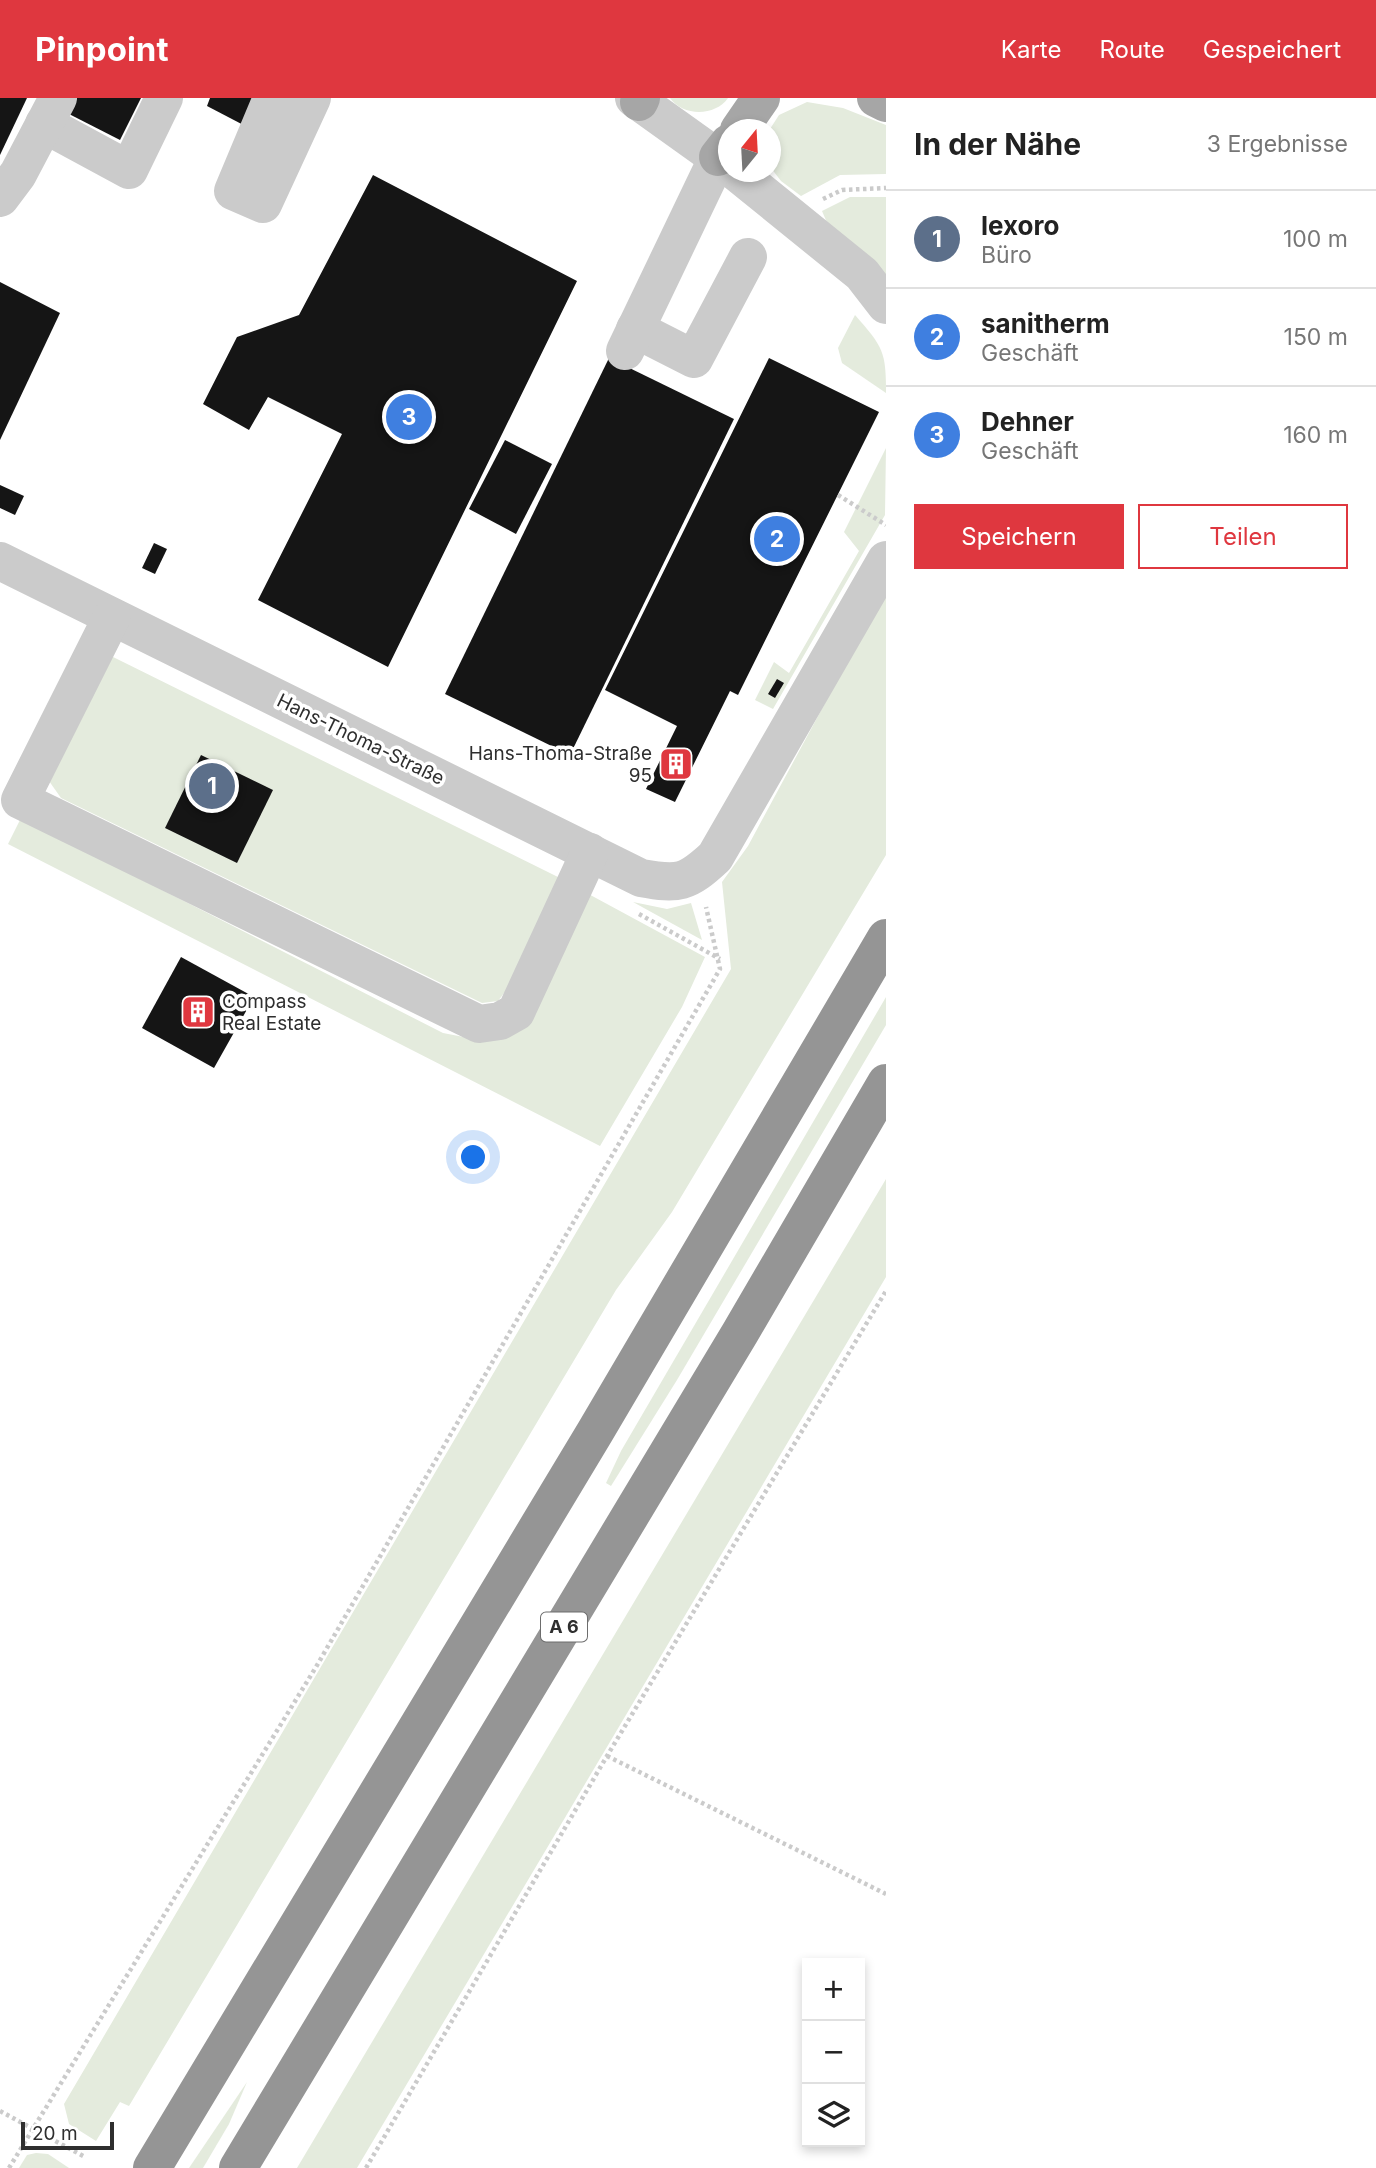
<!DOCTYPE html>
<html lang="de">
<meta charset="utf-8">
<style>
body{margin:0;font-family:Inter,sans-serif;background:#f6f6f6;color:#222}
.controls{position:absolute;right:21px;bottom:21px;display:grid;overflow:hidden;border-radius:0px;box-shadow:0 4px 10px #0003}
.controls button{width:63px;height:63px;display:grid;place-items:center;padding:0;border:0;border-bottom:2px solid #e0e0e0;background:#fff;color:#222;font:35px sans-serif}
.compass{position:absolute;left:718px;top:21px;width:63px;height:63px;border-radius:50%;background:#fff;box-shadow:0 4px 10px #0003;rotate:18deg}
.scale{position:absolute;left:21px;bottom:18px;width:93px;box-sizing:border-box;padding-left:7px;border:4px solid #2e2e2e;border-top:0;font-size:19px;line-height:24px;white-space:nowrap;color:#2e2e2e;-webkit-text-stroke:5px #fff;paint-order:stroke}
.you{position:absolute;left:474px;top:1060px;width:24px;height:24px;margin:-18px;border:5px solid #fff;border-radius:50%;background:#1a73e8;box-shadow:0 0 0 10px #1a73e833}
.badge{display:grid;place-items:center;width:46px;height:46px;border-radius:50%;background:#df373f;color:#fff;font-size:23px;font-weight:700}
.pin{position:absolute;translate:-50% -50%;border:4px solid #fff;box-shadow:0 2px 7px #0006}
.list{margin:0;padding:0;list-style:none}
h2{display:flex;justify-content:space-between;align-items:center;height:91px;margin:0;padding:0 28px;font-size:30px}
h2 small{font-size:23px;font-weight:400;color:#767676}
.list li{display:grid;grid-template-columns:46px 1fr auto;gap:21px;align-items:center;box-sizing:border-box;height:98px;padding:0 28px;border-top:2px solid #e0e0e0}
.list b{display:block;font-size:26px;white-space:nowrap}
.list p{margin:0;font-size:23px;white-space:nowrap;color:#767676}
.list em{font-size:23px;font-style:normal;color:#767676}
.actions{display:flex;gap:14px;padding:21px 28px}
.actions a{flex:1;padding:16px 0;border:2px solid #df373f;border-radius:0px;text-align:center;font-size:24px;color:#df373f}
.actions .main{background:#df373f;color:#fff}
.icon{flex:none;width:38px;height:38px;fill:none;stroke:currentColor;stroke-width:2;stroke-linecap:round;stroke-linejoin:round}
.map{position:relative;flex:none;width:886px;height:2070px;overflow:hidden}
header{display:flex;align-items:center;gap:42px;box-sizing:border-box;height:98px;padding:0 35px;background:#df373f;color:#fff}
header strong{font-size:33px}
nav{display:flex;gap:38px;margin-inline-start:auto;font-size:24px}
main{display:flex}
aside{flex:1;background:#fff}
.map>svg:first-child{display:block}
.green{fill:#e4ebdd}
.building{fill:#151515}
.lines{fill:none;stroke-linecap:round;stroke-linejoin:round}
.path{stroke:#cbcbcb;stroke-width:4.5;stroke-dasharray:3.5 3.5;stroke-linecap:butt}
.minor{stroke:#cbcbcb;stroke-width:38}
.major{stroke:#a6a6a6;stroke-width:38}
.highway{stroke:#959595;stroke-width:38}
.labels{text-anchor:middle;stroke-width:7;stroke-linejoin:round;paint-order:stroke}
.shield{fill:#fff;stroke:#6d6d6d;stroke-width:2}
.shield-label{font-size:18px;font-weight:bold;fill:#2e2e2e}
.street-label{font-size:19px;fill:#2e2e2e;stroke:#fff}
.poi-label{font-size:19px;fill:#2e2e2e;stroke:#fff;text-anchor:end}
</style>
<header>
<strong>Pinpoint</strong>
<nav><a>Karte</a><a>Route</a><a>Gespeichert</a></nav>
</header>
<main>
<div class="map">
<svg width="886" height="2070" viewBox="0 0 886 2070">
<rect width="100%" height="100%" fill="#fff"/>
<g class="green">
<path d="M670,0H728C716,18 683,19 670,0Z"/>
<polygon points="807,4 843,10 886,27 886,76 840,77 801,98 781,83 771,70 770,31 779,17"/>
<polygon points="850,99 886,99 886,179 828,127 822,113"/>
<path d="M855,217C883,249 886,253 886,295L842,265L838,250Z"/>
<polygon points="886,350 885,417 773,611 755,602 774,564 789,575 859,453 844,434"/>
<polygon points="886,492 886,757 672,1114 616,1192 129,2008 120,2004 96,2043 69,2026 64,2006 731,871 722,784 748,748"/>
<polygon points="107,556 562,781 511,886 498,903 482,905 61,700 49,683"/>
<polygon points="21,720 443,935 469,940 500,938 583,793 705,859 682,909 600,1048 8,746"/>
<polygon points="633,804 667,811 691,805 702,842"/>
<polygon points="886,899 886,927 677,1282 611,1388 606,1385 621,1353"/>
<polygon points="886,1081 886,1179 357,2070 297,2070"/>
<polygon points="247,1984 229,2026 203,2070 189,2070"/>
<polygon points="36,2055 48,2056 69,2070 19,2070 27,2057"/>
</g>
<g class="building">
<polygon points="0,0 27,0 0,57"/>
<polygon points="77,0 141,0 120,42 69,16"/>
<polygon points="210,0 266,0 253,32 207,8"/>
<polygon points="373,77 577,183 388,569 258,502 342,336 268,299 249,332 203,306 237,239 299,217"/>
<polygon points="0,184 60,215 0,342"/>
<polygon points="609,260 734,321 570,657 445,596"/>
<polygon points="769,260 879,314 738,597 730,593 675,704 646,691 677,628 605,592"/>
<polygon points="505,342 552,366 516,436 469,411"/>
<polygon points="0,387 24,398 15,417 0,410"/>
<polygon points="154,445 167,451 155,476 142,470"/>
<polygon points="777,581 784,585 775,600 768,596"/>
<polygon points="201,657 273,692 237,765 165,730"/>
<polygon points="181,859 254,899 214,970 142,930"/>
</g>
<g class="lines">
<g class="path">
<polyline points="823,101 842,92 886,90"/>
<polyline points="838,397 886,427"/>
<polyline points="639,816 720,861"/>
<polyline points="607,1658 886,1796"/>
<polyline points="0,2013 85,2059"/>
<polyline points="9,2070 316,1569 720,871 706,809"/>
<polyline points="366,2070 607,1658 886,1193"/>
</g>
<g class="minor">
<polyline points="272,0 233,93 263,106 312,0"/>
<polyline points="634,0 729,68"/>
<polyline points="44,26 129,72 164,0"/>
<polyline points="736,74 862,176 886,207"/>
<polyline points="0,100 18,76 58,0"/>
<polyline points="635,231 694,261 748,159"/>
<polyline points="625,253 718,59"/>
<path d="M0,463L641,780C679,787 687,785 715,759L886,462"/>
<polyline points="112,519 20,702 479,926 500,923 516,914 590,754"/>
</g>
<g class="major">
<polyline points="876,0 886,5"/>
<polyline points="639,4 641,0"/>
<polyline points="739,32 761,0"/>
<polyline points="718,59 729,45"/>
</g>
<g class="highway">
<polyline points="152,2070 595,1334 886,840"/>
<polyline points="238,2070 740,1235 886,985"/>
</g>
</g>
<defs>
<symbol id="building-square" viewBox="-11 -11 22 22"><rect x="-9" y="-9" width="18" height="18" rx="4" fill="#df373f" stroke="#fff"/><path d="M-4-6H4V6H1V3H-1V6H-4ZM-2.5-4.3h1.7v1.8h-1.7ZM.8-4.3h1.7v1.8H.8ZM-2.5-1h1.7V.8h-1.7ZM.8-1h1.7V.8H.8Z" fill="#fff"/></symbol>
</defs>
<g fill-rule="evenodd">
<use href="#building-square" x="657" y="647" width="38" height="38"/>
<use href="#building-square" x="179" y="895" width="38" height="38"/>
</g>
<g class="labels">
<rect class="shield" x="541" y="1514.5" width="46" height="29" rx="5"/>
<g class="shield-label">
<text x="564" y="1535">A 6</text>
</g>
<g class="street-label">
<text transform="translate(361 641) rotate(26)" y="7">Hans-Thoma-Straße</text>
</g>
<g class="poi-label">
<text x="652" y="662">Hans-Thoma-Straße<tspan x="652" dy="22">95</tspan></text>
<text x="222" y="910" text-anchor="start">Compass<tspan x="222" dy="22">Real Estate</tspan></text>
</g>
</g>
</svg>
<div class="controls">
<button>+</button>
<button>−</button>
<button><svg class="icon" aria-label="layers" viewBox="0 0 24 24"><path d="M12 4l9 5-9 5-9-5zM3 14l9 5 9-5"/></svg></button>
</div>
<svg class="compass" viewBox="-18 -18 36 36"><path d="M0-13l5 13h-10z" fill="#e53935"/><path d="M0 13l5-13h-10z" fill="#767676"/></svg>
<div class="scale">20 m</div>
<div class="you"></div>
<div class="pin badge" style="left:212px;top:688px;background:#5c6f8a">1</div>
<div class="pin badge" style="left:777px;top:441px;background:#3f7fe0">2</div>
<div class="pin badge" style="left:409px;top:319px;background:#3f7fe0">3</div>
</div>
<aside>
<h2>In der Nähe<small>3 Ergebnisse</small></h2>
<ul class="list">
<li><span class="badge" style="background:#5c6f8a">1</span><div><b>lexoro</b><p>Büro</p></div><em>100 m</em></li>
<li><span class="badge" style="background:#3f7fe0">2</span><div><b>sanitherm</b><p>Geschäft</p></div><em>150 m</em></li>
<li><span class="badge" style="background:#3f7fe0">3</span><div><b>Dehner</b><p>Geschäft</p></div><em>160 m</em></li>
</ul>
<div class="actions"><a class="main">Speichern</a><a>Teilen</a></div>
</aside>
</main>
